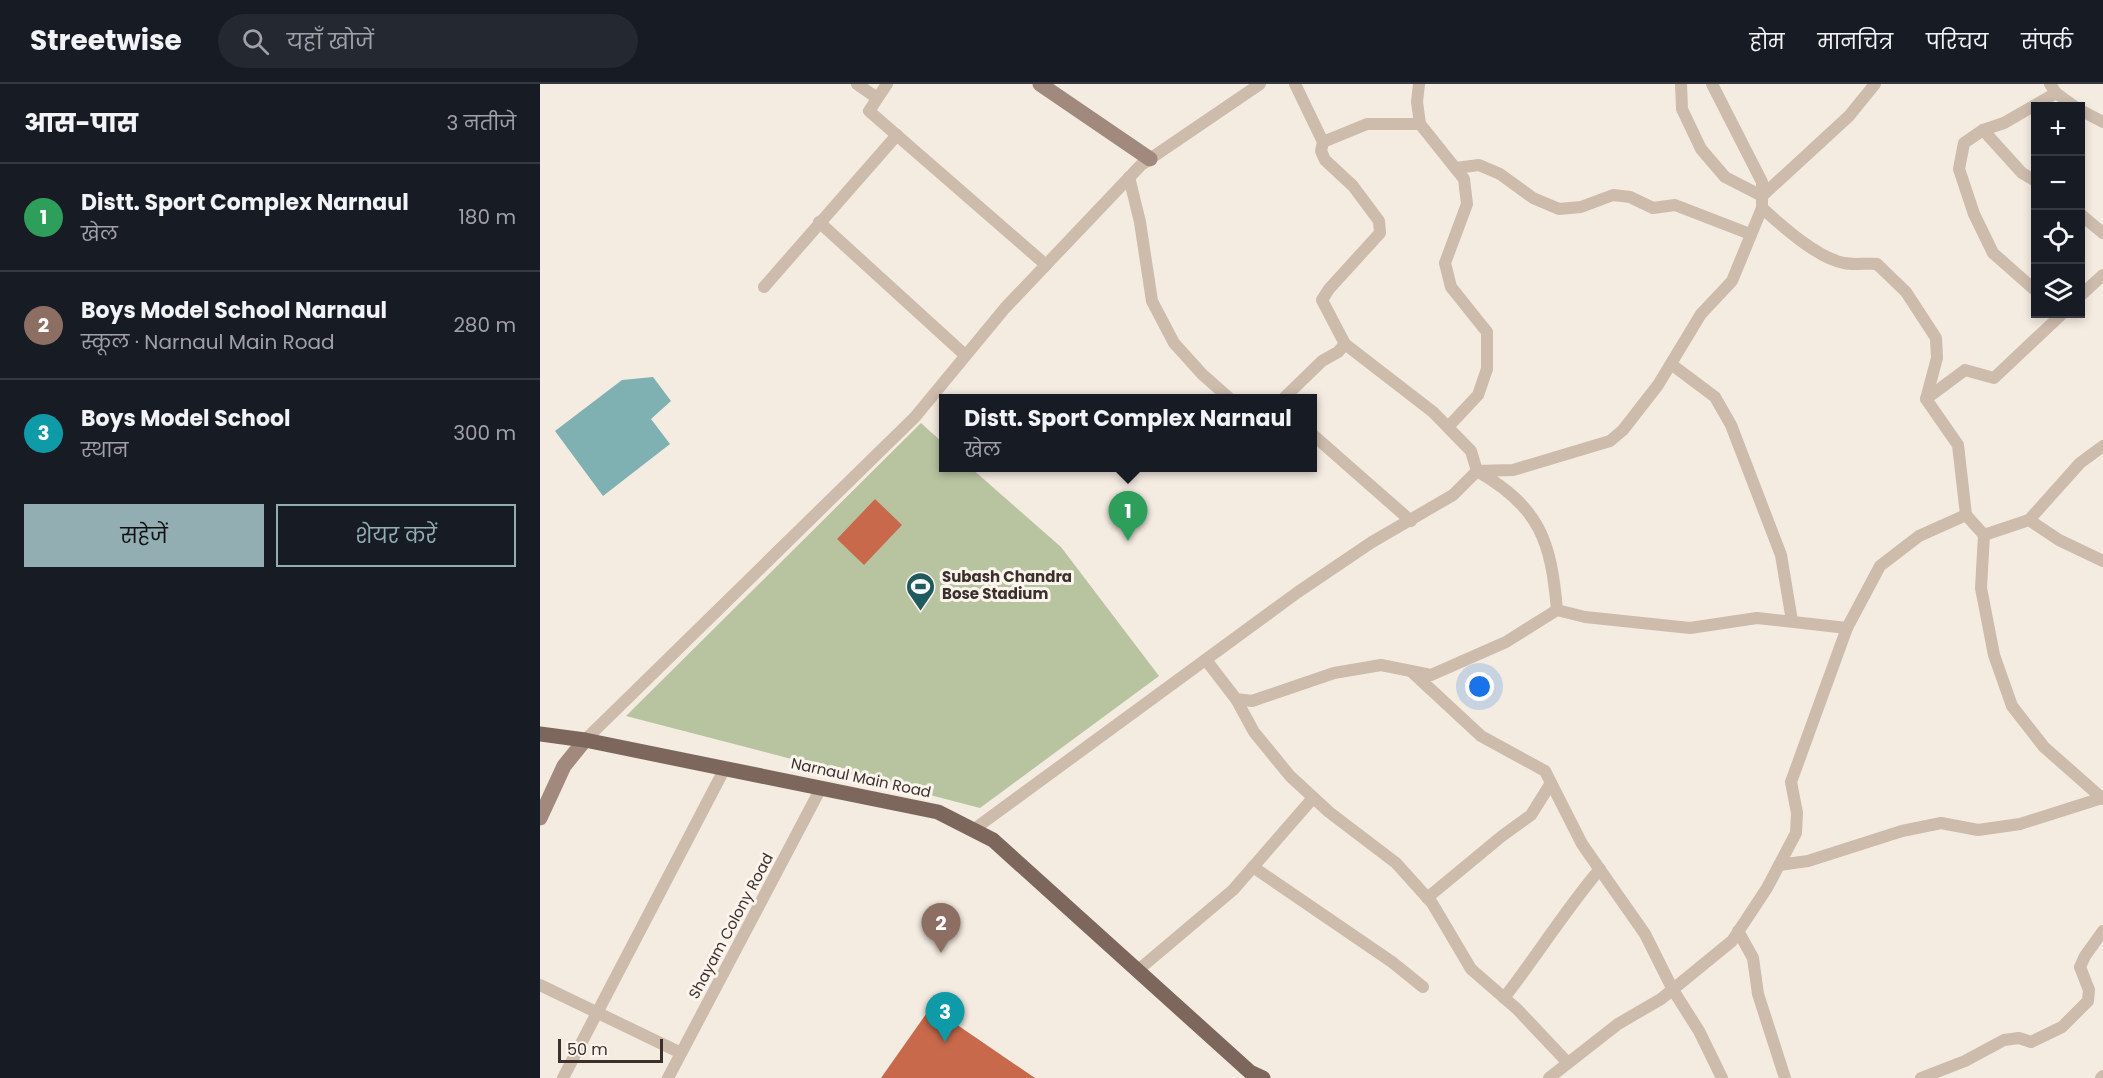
<!DOCTYPE html>
<html lang="hi">
<meta charset="utf-8">
<style>
body{margin:0;font-family:Poppins,"Noto Sans Devanagari",sans-serif;background:#242831;color:#f1f3f6}
.controls{position:absolute;right:18px;top:18px;display:grid;overflow:hidden;border-radius:0px;box-shadow:0 3px 9px #0003}
.controls button{width:54px;height:54px;display:grid;place-items:center;padding:0;border:0;border-bottom:2px solid #363941;background:#171b24;color:#f1f3f6;font:30px sans-serif}
.scale{position:absolute;left:18px;bottom:15px;width:105px;box-sizing:border-box;padding-left:6px;border:3px solid #3b302b;border-top:0;font-size:16px;line-height:21px;white-space:nowrap;color:#3b302b;-webkit-text-stroke:4px #fbf5ee;paint-order:stroke}
.you{position:absolute;left:940px;top:603px;width:21px;height:21px;margin:-15px;border:4px solid #fff;border-radius:50%;background:#1a73e8;box-shadow:0 0 0 9px #1a73e833}
.badge{display:grid;place-items:center;width:39px;height:39px;border-radius:50%;background:#92aeb2;color:#fff;font-size:20px;font-weight:700}
.pin{position:absolute;translate:-50% -50px;filter:drop-shadow(0 2px 3px #0008)}
.pin::after{content:'';position:absolute;top:32px;width:21px;height:18px;background:inherit;clip-path:polygon(0 0,100% 0,50% 100%)}
.popup{position:absolute;left:399px;top:310px;width:378px;height:78px;box-sizing:border-box;display:grid;place-content:center;border-radius:0px;background:#171b24;filter:drop-shadow(0 2px 4px #0005);font-size:20px;white-space:nowrap;color:#9ea1a6}
.popup b{font-size:22px;color:#f1f3f6}
.popup::after{content:'';position:absolute;left:50%;top:100%;margin-left:-12px;border:12px solid transparent;border-top-color:#171b24}
.list{margin:0;padding:0;list-style:none}
h2{display:flex;justify-content:space-between;align-items:center;height:78px;margin:0;padding:0 24px;font-size:26px}
h2 small{font-size:20px;font-weight:400;color:#9ea1a6}
.list li{display:grid;grid-template-columns:39px 1fr auto;gap:18px;align-items:center;box-sizing:border-box;height:108px;padding:0 24px;border-top:2px solid #363941}
.list b{display:block;font-size:22px;white-space:nowrap}
.list p{margin:0;font-size:20px;white-space:nowrap;color:#9ea1a6}
.list em{font-size:20px;font-style:normal;color:#9ea1a6}
.actions{display:flex;gap:12px;padding:18px 24px}
.actions a{flex:1;padding:14px 0;border:2px solid #92aeb2;border-radius:0px;text-align:center;font-size:21px;color:#92aeb2}
.actions .main{background:#92aeb2;color:#111}
.icon{flex:none;width:33px;height:33px;fill:none;stroke:currentColor;stroke-width:2;stroke-linecap:round;stroke-linejoin:round}
.map{position:relative;flex:none;width:1563px;height:994px;overflow:hidden}
header{display:flex;align-items:center;gap:36px;box-sizing:border-box;height:84px;padding:0 30px;background:#171b24;border-bottom:2px solid #363941}
header strong{font-size:28px}
nav{display:flex;gap:33px;margin-inline-start:auto;font-size:21px}
.search{width:420px;height:54px;background:#242831;display:flex;align-items:center;gap:15px;box-sizing:border-box;padding:0 21px;border-radius:33px;color:#9ea1a6;font-size:22px}
main{display:flex}
aside{flex:1;background:#171b24}
.map>svg:first-child{display:block}
.green{fill:#b8c4a0}
.water{fill:#7fb0b2}
.building{fill:#c8694b}
.lines{fill:none;stroke-linecap:round;stroke-linejoin:round}
.street{stroke:#cdbbac;stroke-width:12}
.secondary{stroke:#a18a7d;stroke-width:15}
.primary{stroke:#7d675c;stroke-width:15}
.labels{text-anchor:middle;stroke-width:6;stroke-linejoin:round;paint-order:stroke}
.poi-label{font-size:15px;font-weight:bold;fill:#3b302b;stroke:#fbf5ee;text-anchor:start}
.street-label{font-size:15px;fill:#3b302b;stroke:#fbf5ee}
</style>
<header>
<strong>Streetwise</strong>
<div class="search"><svg class="icon" aria-label="search" viewBox="0 0 24 24"><circle cx="10" cy="10" r="6"/><path d="M15 15l6 6"/></svg>यहाँ खोजें</div>
<nav><a>होम</a><a>मानचित्र</a><a>परिचय</a><a>संपर्क</a></nav>
</header>
<main>
<aside>
<h2>आस-पास<small>3 नतीजे</small></h2>
<ul class="list">
<li><span class="badge" style="background:#2e9e5b">1</span><div><b>Distt. Sport Complex Narnaul</b><p>खेल</p></div><em>180 m</em></li>
<li><span class="badge" style="background:#8d6e63">2</span><div><b>Boys Model School Narnaul</b><p>स्कूल · Narnaul Main Road</p></div><em>280 m</em></li>
<li><span class="badge" style="background:#0f9aa8">3</span><div><b>Boys Model School</b><p>स्थान</p></div><em>300 m</em></li>
</ul>
<div class="actions"><a class="main">सहेजें</a><a>शेयर करें</a></div>
</aside>
<div class="map">
<svg width="1563" height="994" viewBox="0 0 1563 994">
<rect width="100%" height="100%" fill="#f4ebe1"/>
<polygon class="green" points="381,339 403,359 404,384 431,384 521,463 619,592 440,724 86,632"/>
<polygon class="water" points="113,293 131,317 111,335 130,360 63,412 15,347 82,296"/>
<g class="building">
<polygon points="335,415 362,441 324,481 297,455"/>
<polygon points="391,923 495,994 341,994"/>
</g>
<g class="lines">
<g class="street">
<polyline points="317,0 337,14"/>
<polyline points="347,0 329,27 506,181"/>
<polyline points="755,0 783,58 781,67 785,76 813,102 839,137 840,149 789,205 782,216 805,260"/>
<polyline points="879,0 877,18 880,40 924,95 927,120 905,179 911,203 947,248 947,285 938,311 908,343"/>
<polyline points="1141,0 1142,25 1161,65 1185,93 1222,112 1309,32 1335,0"/>
<polyline points="1510,0 1516,9 1534,22"/>
<polyline points="1540,26 1563,38"/>
<polyline points="1443,46 1482,89 1496,97"/>
<polyline points="783,58 827,40 880,40"/>
<polyline points="916,84 939,81 960,90 993,114 1019,125 1041,123 1073,111 1090,113 1113,124 1135,121 1210,150"/>
<polyline points="589,93 600,138 612,217 634,259 662,290 689,314"/>
<path d="M1222,124C1242,142 1277,174 1304,179C1314,181 1327,179 1337,180L1366,208L1396,254L1397,274L1386,315"/>
<polyline points="1540,130 1563,149"/>
<polyline points="279,138 425,271"/>
<polyline points="224,203 357,51"/>
<polyline points="1496,207 1453,169 1434,130 1419,85 1424,59 1443,46 1464,39 1516,9"/>
<polyline points="1540,212 1563,191"/>
<polyline points="1131,280 1175,313 1191,341 1241,471 1252,537"/>
<polyline points="744,314 782,277 798,268 805,260 893,328 931,367 937,387 973,386 1070,357 1083,346 1118,301 1161,230 1192,197 1222,124 1222,98 1172,0"/>
<polyline points="772,350 871,437"/>
<polyline points="1426,431 1418,361 1386,315 1425,286 1454,294 1522,230"/>
<polyline points="1489,436 1540,379 1563,362"/>
<polyline points="1444,451 1441,504 1454,571 1472,622 1504,663 1563,715"/>
<polyline points="666,576 696,615 712,617 794,589 841,581 891,591 966,558 1017,526"/>
<polyline points="872,588 941,652 1005,687 1042,760 1105,850 1133,906 1159,947 1182,994"/>
<polyline points="696,615 714,648 750,692 789,728 856,779 892,819 931,885 977,925 1028,979"/>
<polyline points="45,656 375,333 465,224 601,81 720,0"/>
<path d="M433,746L758,508L832,458L913,411L937,387C1000,423 1011,457 1017,526L1045,533L1150,544L1217,534L1307,544"/>
<polyline points="1239,781 1268,777 1362,747 1401,739 1438,746 1480,740 1562,714"/>
<polyline points="713,783 852,878 883,903"/>
<polyline points="887,814 962,752 991,731 1011,699"/>
<polyline points="1198,847 1213,874 1218,910 1245,994"/>
<polyline points="597,887 693,806 773,714"/>
<polyline points="0,901 141,969"/>
<path d="M964,914C997,872 1025,826 1060,785"/>
<polyline points="23,994 185,684"/>
<polyline points="128,994 281,704"/>
<polyline points="1009,994 1078,940 1121,915 1192,857 1227,804 1256,749 1257,729 1251,698 1307,544 1340,482 1379,452 1426,431 1444,451 1489,436 1519,456 1563,477"/>
<polyline points="1381,994 1425,977 1464,956 1479,954 1491,958 1522,943 1548,917 1549,906 1540,883 1545,872 1563,847"/>
<polyline points="1561,994 1563,992"/>
</g>
<g class="secondary">
<polyline points="500,0 610,75"/>
<polyline points="0,734 24,682 45,656"/>
</g>
<polyline class="primary" points="0,650 45,656 398,728 453,756 710,988 723,994"/>
</g>
<defs>
<symbol id="stadium-pin" viewBox="-11 -11 22 30"><path d="M0 17L-7.5 6A9.5 9.5 0 1 1 7.5 6Z" fill="#1f5a5e" stroke="#fbf5ee"/><path d="M0-5a6.5 5 0 1 0 0 10a6.5 5 0 1 0 0-10ZM-3.5-1.8h7v3.6h-7Z" fill="#fff"/></symbol>
</defs>
<g fill-rule="evenodd">
<use href="#stadium-pin" x="364" y="486" width="33" height="45"/>
</g>
<g class="labels">
<g class="poi-label">
<text x="402" y="498">Subash Chandra<tspan x="402" dy="17">Bose Stadium</tspan></text>
</g>
<g class="street-label">
<text transform="translate(321 694) rotate(12)" y="5">Narnaul Main Road</text>
<text transform="translate(191 842) rotate(-62)" y="5">Shayam Colony Road</text>
</g>
</g>
</svg>
<div class="controls">
<button>+</button>
<button>−</button>
<button><svg class="icon" aria-label="locate" viewBox="0 0 24 24"><circle cx="12" cy="12" r="6"/><path d="M12 2v4M12 18v4M2 12h4M18 12h4"/></svg></button>
<button><svg class="icon" aria-label="layers" viewBox="0 0 24 24"><path d="M12 4l9 5-9 5-9-5zM3 14l9 5 9-5"/></svg></button>
</div>
<div class="scale">50 m</div>
<div class="you"></div>
<div class="pin badge" style="left:588px;top:457px;background:#2e9e5b">1</div>
<div class="popup"><b>Distt. Sport Complex Narnaul</b>खेल</div>
<div class="pin badge" style="left:401px;top:869px;background:#8d6e63">2</div>
<div class="pin badge" style="left:405px;top:958px;background:#0f9aa8">3</div>
</div>
</main>
